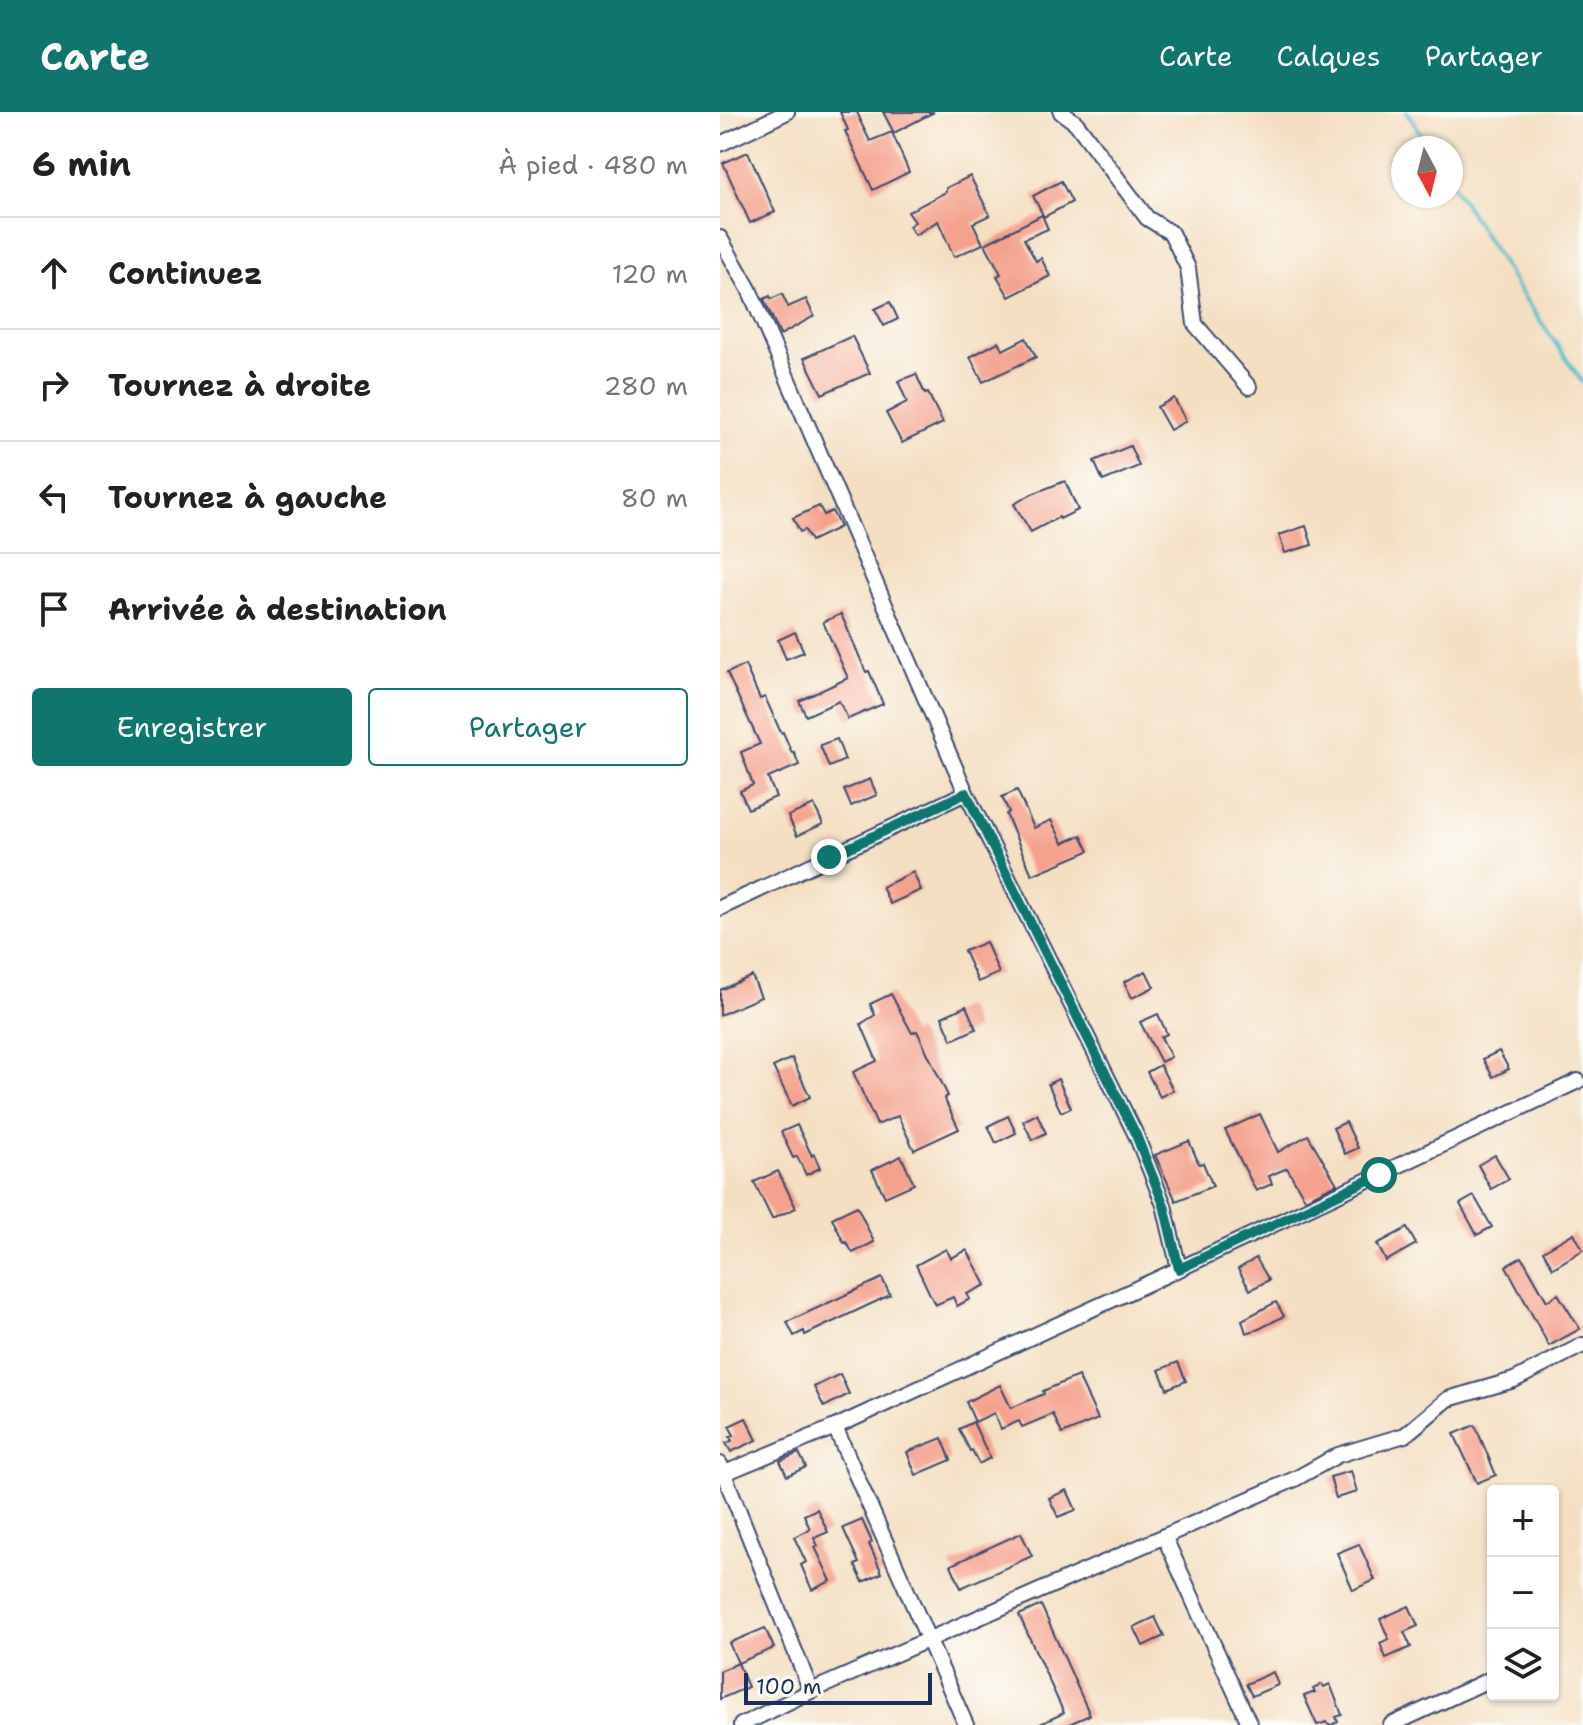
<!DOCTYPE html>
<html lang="fr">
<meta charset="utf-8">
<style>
body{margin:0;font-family:"Shantell Sans",sans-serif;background:#f6f6f6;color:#222}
.controls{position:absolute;right:24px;bottom:24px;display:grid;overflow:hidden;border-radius:8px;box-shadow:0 2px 6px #0004}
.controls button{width:72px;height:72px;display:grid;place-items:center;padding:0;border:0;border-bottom:2px solid #e0e0e0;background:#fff;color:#222;font:40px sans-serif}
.compass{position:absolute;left:671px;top:24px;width:72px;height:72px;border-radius:50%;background:#fff;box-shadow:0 2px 6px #0004;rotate:173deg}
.scale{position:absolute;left:24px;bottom:20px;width:188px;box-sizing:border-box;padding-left:8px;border:4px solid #1b2f5e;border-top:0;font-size:22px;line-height:28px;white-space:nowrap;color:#1b2f5e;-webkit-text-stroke:6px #fdfcf7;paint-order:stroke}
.stop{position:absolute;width:24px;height:24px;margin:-18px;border:6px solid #0f766e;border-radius:50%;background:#fff}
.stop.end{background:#0f766e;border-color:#fff;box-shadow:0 2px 8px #0008}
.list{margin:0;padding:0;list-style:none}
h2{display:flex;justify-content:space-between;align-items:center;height:104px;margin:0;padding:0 32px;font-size:34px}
h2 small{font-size:26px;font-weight:400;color:#767676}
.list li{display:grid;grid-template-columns:52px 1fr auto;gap:24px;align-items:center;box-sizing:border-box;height:112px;padding:0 32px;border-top:2px solid #e0e0e0}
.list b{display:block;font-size:30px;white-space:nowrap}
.list em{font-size:26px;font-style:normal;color:#767676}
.actions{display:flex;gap:16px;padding:24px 32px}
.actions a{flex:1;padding:18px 0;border:2px solid #0f766e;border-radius:8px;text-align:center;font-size:28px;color:#0f766e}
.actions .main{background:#0f766e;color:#fff}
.icon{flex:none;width:44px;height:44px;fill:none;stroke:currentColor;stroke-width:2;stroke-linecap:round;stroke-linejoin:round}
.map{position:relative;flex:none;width:863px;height:1613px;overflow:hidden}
header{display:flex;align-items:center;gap:48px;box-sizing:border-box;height:112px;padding:0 40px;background:#0f766e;color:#fff}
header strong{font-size:38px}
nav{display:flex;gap:44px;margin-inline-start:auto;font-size:28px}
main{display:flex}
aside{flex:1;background:#fff}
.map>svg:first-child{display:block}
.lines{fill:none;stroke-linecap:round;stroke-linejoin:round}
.stream{stroke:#4fbcca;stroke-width:4}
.building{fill:#f4a18d}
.minor-casing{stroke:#3c496d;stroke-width:18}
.minor{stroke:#fff;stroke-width:14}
.route{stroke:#0f766e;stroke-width:10}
</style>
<header>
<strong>Carte</strong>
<nav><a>Carte</a><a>Calques</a><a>Partager</a></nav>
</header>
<main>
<aside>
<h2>6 min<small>À pied · 480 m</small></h2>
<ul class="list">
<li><svg class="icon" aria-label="ahead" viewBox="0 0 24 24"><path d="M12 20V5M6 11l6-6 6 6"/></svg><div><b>Continuez</b></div><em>120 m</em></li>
<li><svg class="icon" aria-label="right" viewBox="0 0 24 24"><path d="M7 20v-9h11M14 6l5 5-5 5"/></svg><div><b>Tournez à droite</b></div><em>280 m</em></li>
<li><svg class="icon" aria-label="left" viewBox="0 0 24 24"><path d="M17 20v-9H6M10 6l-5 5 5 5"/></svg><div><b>Tournez à gauche</b></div><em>80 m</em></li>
<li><svg class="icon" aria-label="arrive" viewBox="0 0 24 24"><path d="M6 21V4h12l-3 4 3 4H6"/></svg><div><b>Arrivée à destination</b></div></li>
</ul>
<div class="actions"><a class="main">Enregistrer</a><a>Partager</a></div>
</aside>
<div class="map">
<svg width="863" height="1613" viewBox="0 0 863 1613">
<rect width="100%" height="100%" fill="#fdfcf7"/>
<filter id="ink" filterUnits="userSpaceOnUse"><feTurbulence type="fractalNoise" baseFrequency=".0125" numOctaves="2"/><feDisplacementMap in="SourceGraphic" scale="16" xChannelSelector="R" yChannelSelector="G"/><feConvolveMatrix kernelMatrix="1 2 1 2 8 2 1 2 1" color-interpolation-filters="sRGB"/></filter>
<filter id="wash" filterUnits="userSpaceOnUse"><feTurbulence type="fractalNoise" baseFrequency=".006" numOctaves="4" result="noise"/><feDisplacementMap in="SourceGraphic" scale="32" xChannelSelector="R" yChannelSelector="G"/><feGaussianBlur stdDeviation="1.8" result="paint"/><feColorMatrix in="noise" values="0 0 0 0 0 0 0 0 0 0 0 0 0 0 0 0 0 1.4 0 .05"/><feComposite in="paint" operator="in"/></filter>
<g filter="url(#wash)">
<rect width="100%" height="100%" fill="#f4dfc3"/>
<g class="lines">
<g class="stream">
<polyline points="687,0 710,36"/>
<polyline points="731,70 799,178 863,271"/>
</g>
</g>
<g id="blocks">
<g class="building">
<polygon points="120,0 137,0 141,9 140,9 150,29 172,20 189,60 153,78 125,19 128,18"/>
<polygon points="163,0 214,0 174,21"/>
<polygon points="28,40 55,100 30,111 3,51"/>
<polygon points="250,64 270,103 253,111 263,132 234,145 218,109 195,123 189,114 195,110 188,100 226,80 226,76"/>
<polygon points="341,69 352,90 324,105 313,84"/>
<polygon points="322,103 328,117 304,127 316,149 321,146 330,164 289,185 277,164 281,162 265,132"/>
<polygon points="62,182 68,195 86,187 94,204 60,223 44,187 50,184 51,187"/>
<polygon points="170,190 178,207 164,214 155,197"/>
<polygon points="132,224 150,261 102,282 84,246"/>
<polygon points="306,226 316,245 263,270 250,245 278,230 283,238"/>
<polygon points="196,262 205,282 208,281 223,311 182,331 166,301 187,290 178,269"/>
<polygon points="454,286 466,309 450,318 437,295"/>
<polygon points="410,334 419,354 383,369 374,349"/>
<polygon points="345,369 358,398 340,407 339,405 311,420 294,392 312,382"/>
<polygon points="99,394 104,403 112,399 120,415 91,429 85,418 80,420 73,406"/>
<polygon points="586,414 592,433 565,441 559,423"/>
<polygon points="121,502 146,560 149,559 163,592 128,607 119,589 86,604 79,589 128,566 103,510"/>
<polygon points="75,520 84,540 66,547 58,528"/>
<polygon points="25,553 40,587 45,585 61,621 63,620 72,641 74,640 79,653 48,666 56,685 28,697 20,679 33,673 21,640 40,632 7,561"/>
<polygon points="117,627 125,648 109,655 100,633"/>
<polygon points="150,667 157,683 131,694 124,678"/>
<polygon points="297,678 314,716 331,708 343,731 361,723 369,739 312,763 286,702 289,700 282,685"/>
<polygon points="94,693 103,712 77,724 68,704"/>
<polygon points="193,760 201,778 170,792 162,775"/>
<polygon points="266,830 279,861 258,870 244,839"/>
<polygon points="426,859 434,875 412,886 404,870"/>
<polygon points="32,864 41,885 0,903 0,878"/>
<polygon points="171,882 192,921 197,919 228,984 224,986 239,1017 194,1038 178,1004 157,1013 133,960 157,949 141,912 155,903 150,892"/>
<polygon points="246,894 256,917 232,928 222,905"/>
<polygon points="438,902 447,922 441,925 451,945 441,950 420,910"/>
<polygon points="779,939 789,957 773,965 763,947"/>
<polygon points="72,946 90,985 72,994 53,955"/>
<polygon points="440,953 453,978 440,985 427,960"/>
<polygon points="338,967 351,996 341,1000 328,972"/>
<polygon points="317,1002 326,1021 312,1028 303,1009"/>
<polygon points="540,1002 558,1040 588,1023 617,1072 585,1087 567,1056 549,1064 552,1072 536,1079 505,1018"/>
<polygon points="288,1004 296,1021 276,1031 268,1014"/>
<polygon points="626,1010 638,1036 625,1042 613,1016"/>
<polygon points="77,1013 92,1044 94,1042 100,1056 86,1063 77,1044 73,1046 61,1020"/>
<polygon points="469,1029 479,1052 483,1051 493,1074 456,1089 435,1043"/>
<polygon points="775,1043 789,1067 771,1077 758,1053"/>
<polygon points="181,1044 194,1072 165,1085 152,1058"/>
<polygon points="58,1059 76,1096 52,1107 34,1070"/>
<polygon points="754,1084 772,1115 757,1123 740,1092"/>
<polygon points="137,1094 154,1130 133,1141 126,1130 124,1131 112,1106"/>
<polygon points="687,1116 696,1132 666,1149 657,1132"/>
<polygon points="854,1121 863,1138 833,1156 823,1139"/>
<polygon points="226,1137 231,1146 247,1138 266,1173 247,1182 250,1187 237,1194 233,1185 215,1193 196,1153"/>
<polygon points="802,1145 827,1189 838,1182 860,1217 829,1234 786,1154"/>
<polygon points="536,1146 549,1168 530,1178 518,1157"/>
<polygon points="162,1166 170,1183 85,1223 84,1219 74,1224 67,1210"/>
<polygon points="556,1190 564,1204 539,1217 526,1221 522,1208"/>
<polygon points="458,1250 466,1269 447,1277 439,1258"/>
<polygon points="120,1262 129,1282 104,1295 94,1275"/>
<polygon points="358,1264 378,1307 342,1322 333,1302 302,1315 299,1309 281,1317 274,1301 255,1310 246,1290 280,1273 291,1296 324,1282 323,1279"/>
<polygon points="26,1306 37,1328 11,1340 6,1331 12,1329 10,1325 14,1323 9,1314"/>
<polygon points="253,1310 270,1346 259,1352 252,1338 250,1339 239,1317"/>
<polygon points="755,1313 776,1363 757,1371 734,1322"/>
<polygon points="222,1326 231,1348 196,1363 187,1340"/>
<polygon points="79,1341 86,1355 67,1364 60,1349"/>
<polygon points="631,1359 637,1380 616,1386 610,1365"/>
<polygon points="347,1378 356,1398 338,1405 329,1386"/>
<polygon points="97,1397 108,1420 94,1426 98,1434 95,1435 111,1469 92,1478 81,1453 86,1450 74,1425 90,1417 84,1403"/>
<polygon points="142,1408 152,1430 149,1432 162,1461 143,1470 135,1453 139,1451 123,1416"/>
<polygon points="301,1421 312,1444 241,1476 231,1453"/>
<polygon points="639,1432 655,1468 633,1478 617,1441"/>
<polygon points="321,1493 370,1603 347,1613 318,1613 344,1601 299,1503"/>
<polygon points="689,1494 698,1514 684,1520 691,1535 666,1546 660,1531 669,1527 660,1507"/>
<polygon points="435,1505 444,1524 423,1534 414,1515"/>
<polygon points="45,1516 54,1536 18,1551 9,1531"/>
<polygon points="18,1551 28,1575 0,1587 0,1559"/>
<polygon points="553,1560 558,1573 532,1584 526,1572"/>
<polygon points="602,1572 604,1575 610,1572 622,1603 616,1605 618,1610 611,1613 609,1613 607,1610 597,1613 584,1584 595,1580 593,1577"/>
</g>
</g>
</g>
<g filter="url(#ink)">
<use href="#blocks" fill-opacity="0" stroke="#3c496d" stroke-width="2"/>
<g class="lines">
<defs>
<g id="minor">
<polyline points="341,0 356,11 427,106 451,121 468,156 475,212 529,275"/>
<polyline points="0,32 67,0"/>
<polyline points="0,126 29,177 246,681 416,1023 444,1093 459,1157"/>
<polyline points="0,796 246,681"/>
<polyline points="115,1315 246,1613"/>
<polyline points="0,1352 91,1579"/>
<polyline points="0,1363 115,1315 459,1157 858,969"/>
<polyline points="444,1424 530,1613"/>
<polyline points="21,1613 91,1579 575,1367 618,1343 685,1323 728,1287 794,1268 863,1233"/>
<polyline points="671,1613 773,1566"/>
</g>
</defs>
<use href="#minor" class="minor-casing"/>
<use href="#minor" class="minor"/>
</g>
</g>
<g class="lines" filter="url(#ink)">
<polyline class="route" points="109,745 246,681 416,1023 444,1093 459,1157 659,1063"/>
</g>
</svg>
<div class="controls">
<button>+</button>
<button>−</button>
<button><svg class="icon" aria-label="layers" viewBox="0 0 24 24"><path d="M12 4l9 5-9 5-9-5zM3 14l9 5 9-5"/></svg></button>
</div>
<svg class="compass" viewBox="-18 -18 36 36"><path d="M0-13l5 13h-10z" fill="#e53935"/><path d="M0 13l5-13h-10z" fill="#767676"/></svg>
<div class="scale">100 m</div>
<div class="stop" style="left:659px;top:1063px"></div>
<div class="stop end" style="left:109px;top:745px"></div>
</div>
</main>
